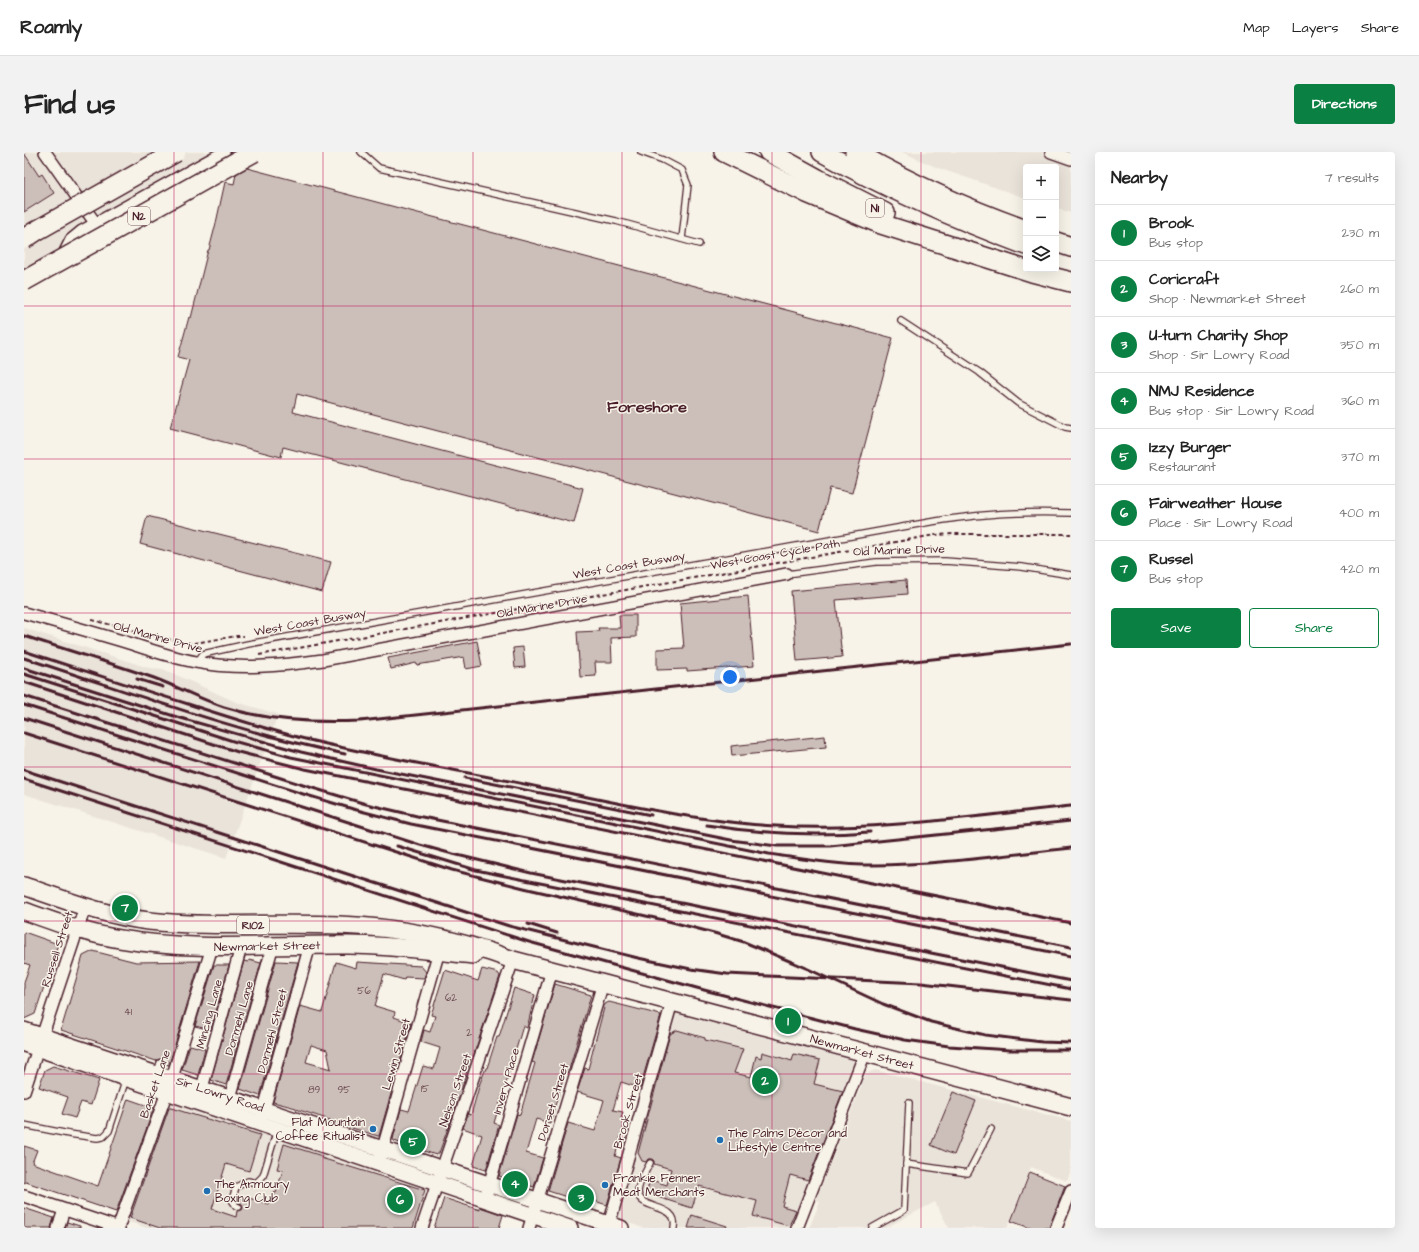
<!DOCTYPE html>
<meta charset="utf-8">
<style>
body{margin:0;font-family:"Architects Daughter",sans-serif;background:#f2f2f2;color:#222}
.controls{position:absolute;right:12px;top:12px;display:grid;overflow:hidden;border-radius:4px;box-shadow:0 4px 16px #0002}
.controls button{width:36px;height:36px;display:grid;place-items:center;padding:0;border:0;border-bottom:1px solid #e0e0e0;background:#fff;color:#222;font:20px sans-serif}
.you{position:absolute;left:706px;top:525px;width:14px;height:14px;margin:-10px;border:3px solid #fff;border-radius:50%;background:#1a73e8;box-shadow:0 0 0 6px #1a73e833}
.badge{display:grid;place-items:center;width:26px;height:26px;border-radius:50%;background:#0b8043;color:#fff;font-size:13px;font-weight:700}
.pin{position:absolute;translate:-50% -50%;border:2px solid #fff;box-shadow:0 1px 4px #0006}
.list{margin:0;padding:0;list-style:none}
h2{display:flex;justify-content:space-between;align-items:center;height:52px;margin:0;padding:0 16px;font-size:17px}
h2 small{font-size:13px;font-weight:400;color:#767676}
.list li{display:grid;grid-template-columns:26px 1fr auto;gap:12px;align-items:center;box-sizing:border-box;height:56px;padding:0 16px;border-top:1px solid #e0e0e0}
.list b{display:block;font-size:15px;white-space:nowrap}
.list p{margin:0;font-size:13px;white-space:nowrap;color:#767676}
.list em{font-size:13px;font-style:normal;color:#767676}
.actions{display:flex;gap:8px;padding:12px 16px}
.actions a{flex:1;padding:9px 0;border:1px solid #0b8043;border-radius:4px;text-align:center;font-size:14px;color:#0b8043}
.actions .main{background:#0b8043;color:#fff}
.icon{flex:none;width:22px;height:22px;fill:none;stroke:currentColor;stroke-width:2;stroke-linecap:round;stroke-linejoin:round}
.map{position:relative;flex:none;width:1047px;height:1076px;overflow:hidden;border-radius:4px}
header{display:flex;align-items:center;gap:24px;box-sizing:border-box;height:56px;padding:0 20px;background:#fff;border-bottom:1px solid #e0e0e0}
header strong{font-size:19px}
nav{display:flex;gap:22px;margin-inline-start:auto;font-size:14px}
.intro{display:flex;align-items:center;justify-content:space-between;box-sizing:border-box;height:96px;padding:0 24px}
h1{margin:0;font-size:28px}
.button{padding:10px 18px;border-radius:4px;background:#0b8043;color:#fff;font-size:14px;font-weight:700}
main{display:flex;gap:24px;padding:0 24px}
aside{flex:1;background:#fff;border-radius:4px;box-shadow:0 4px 16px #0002}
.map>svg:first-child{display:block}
.built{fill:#eae3da}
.building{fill:#ccbfb9;stroke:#4a1f2b;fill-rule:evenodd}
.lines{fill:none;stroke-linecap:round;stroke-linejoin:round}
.service-casing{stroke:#4a1f2b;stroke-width:8}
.minor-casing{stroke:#4a1f2b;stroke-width:14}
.secondary-casing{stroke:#4a1f2b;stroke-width:18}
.primary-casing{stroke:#4a1f2b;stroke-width:20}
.motorway-casing{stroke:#4a1f2b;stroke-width:22}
.path{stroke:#4a1f2b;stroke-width:2;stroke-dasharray:4 3;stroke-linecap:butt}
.service{stroke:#f7f3e8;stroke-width:5.5}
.minor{stroke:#f7f3e8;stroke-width:11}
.secondary{stroke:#f7f3e8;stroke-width:15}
.primary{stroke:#f7f3e8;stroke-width:17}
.motorway{stroke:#f7f3e8;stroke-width:19}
.rail{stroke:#4a1f2b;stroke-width:3}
.motorway-bridge-casing{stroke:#4a1f2b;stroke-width:22;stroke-linecap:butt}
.motorway-bridge{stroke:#f7f3e8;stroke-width:19}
.grid{fill:none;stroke:#c2185b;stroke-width:1;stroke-opacity:0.55}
.poi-dot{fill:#1f6fb2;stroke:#f7f3e8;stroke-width:1.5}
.labels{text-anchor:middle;stroke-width:3;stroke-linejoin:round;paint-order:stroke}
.number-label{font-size:10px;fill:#6a474e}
.shield{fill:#f7f3e8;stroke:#7e5f64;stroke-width:1}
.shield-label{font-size:11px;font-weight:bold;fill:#4a1f2b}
.street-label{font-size:12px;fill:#4a1f2b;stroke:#f7f3e8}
.poi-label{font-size:12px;fill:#4a1f2b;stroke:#f7f3e8;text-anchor:start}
.district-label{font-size:16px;font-weight:bold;fill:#4a1f2b;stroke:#f7f3e8}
</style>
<header>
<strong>Roamly</strong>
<nav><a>Map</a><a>Layers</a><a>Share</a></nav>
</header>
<div class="intro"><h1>Find us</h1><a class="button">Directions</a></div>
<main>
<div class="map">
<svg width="1047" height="1076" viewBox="0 0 1047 1076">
<rect width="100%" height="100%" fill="#f7f3e8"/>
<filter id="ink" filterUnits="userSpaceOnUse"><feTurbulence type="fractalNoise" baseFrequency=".025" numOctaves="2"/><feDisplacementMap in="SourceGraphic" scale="8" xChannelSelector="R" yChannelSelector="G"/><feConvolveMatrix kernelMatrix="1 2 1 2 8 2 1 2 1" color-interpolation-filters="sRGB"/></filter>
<g filter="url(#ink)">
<g class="built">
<polygon points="0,0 195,0 57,77 37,103 0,126"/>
<polygon points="878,0 1047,0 1047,61 1032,56 1032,15 1002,15 1002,46 914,16"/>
<polygon points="0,476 125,516 139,517 212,550 254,562 202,706 0,642"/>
<polygon points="651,859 827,906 833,909 769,1076 619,1076 594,1067 592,1065"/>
<polygon points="851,918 1047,969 1047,1019 1043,1029 1007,1015 983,1076 925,1076 911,1050 861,1076 785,1076 796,1050 792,1048 842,922"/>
<polygon points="142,949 360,1021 350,1055 340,1076 123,1076 99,1068"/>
</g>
<g class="building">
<polygon points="0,1 15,24 18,22 30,41 0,60"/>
<polygon points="223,16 869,186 828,341 806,336 795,379 273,242 269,260 559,336 550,371 259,295 257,305 146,276 165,208 154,205 165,165 167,166 184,98 185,98 192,71 201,30 210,32 212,22"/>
<polygon points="123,364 307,410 298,440 116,392"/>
<polygon points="882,428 883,442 812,448 818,505 773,509 767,439"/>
<polygon points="724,444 730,514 663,519 663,517 633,518 633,497 660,496 656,451"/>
<polygon points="595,463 612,463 612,485 587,486 588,510 571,510 572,524 556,525 553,480 575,479 574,476 596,476"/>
<polygon points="453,489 458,514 442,517 440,505 393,513 392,511 367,517 364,506"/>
<polygon points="499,495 501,515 491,516 489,496"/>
<polygon points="801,584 802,595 708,604 707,594"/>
<polygon points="0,780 34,792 11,862 0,867 0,830 6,813 0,811"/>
<polygon points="69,799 112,810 176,809 145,913 140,912 138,907 135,907 132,909 37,878 59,804"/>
<polygon points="225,808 237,811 202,933 187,928 220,809 224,810"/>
<polygon points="252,809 274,810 236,944 216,937"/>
<path d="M312,810L332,816L333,810L397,814L402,820L400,826L381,825L380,828L360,822L351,854L371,860L370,865L387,871L355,984H354L328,976V975L272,957V956L249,950L276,854L298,860ZM287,893L303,898L307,917L282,910Z"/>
<polygon points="190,813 205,813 187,878 171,874"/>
<polygon points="458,817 474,821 476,824 449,905 447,905 435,946 415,1001 412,1003 370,989 369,987 377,957 385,959 399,914 410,917 416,896 397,890 400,878 406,880 411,864 407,863 421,818 454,829"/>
<polygon points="531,832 567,843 544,921 541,920 526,971 512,967 502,1001 519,1006 510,1035 475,1024 493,962 496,963 511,911 508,910"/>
<polygon points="490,836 511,843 503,876 499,874 470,971 475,973 462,1018 449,1014 458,983 439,976 444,962 447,963 456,931 462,916 463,916 473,885 475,885"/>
<polygon points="585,850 637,863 616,936 597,930 589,958 599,960 597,966 602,968 591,1004 597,1006 583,1053 564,1047 562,1051 524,1039 544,971 571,979 580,948 553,940 561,916 564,917 581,852"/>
<polygon points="653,878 681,886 681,888 719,897 710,921 727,925 732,904 737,906 738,900 768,909 770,902 796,908 790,932 819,939 784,1028 766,1023 758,1054 772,1058 765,1074 729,1064 733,1049 675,1034 668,1056 624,1042 622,1039 627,1028 643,1033 647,1017 630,1012 630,1009 628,1007 624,1007 622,1010 618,1009 614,1001 646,882"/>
<polygon points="166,893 181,897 174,923 158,918"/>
<polygon points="29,914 75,928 67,953 57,950 51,966 38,962 44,945 15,935 21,918"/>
<polygon points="929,940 952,949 930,1003 907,993"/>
<polygon points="104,947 130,956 92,1060 2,1030 0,1031 0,994 13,998 8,1011 74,1034"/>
<polygon points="145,956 147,956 236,983 225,1019 202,1012 188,1057 212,1065 213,1059 218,1058 219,1056 218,1052 216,1051 218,1044 245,1052 248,1040 252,1041 259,1018 253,1017 260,992 298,1004 297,1006 401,1038 389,1076 136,1076 106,1066"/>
<polygon points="1006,1020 1041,1034 1025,1076 1006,1076 987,1069"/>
<polygon points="420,1046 456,1058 456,1055 479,1063 475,1076 410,1076"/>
<polygon points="0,1056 30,1066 27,1076 0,1076"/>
<polygon points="668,1063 703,1074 702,1076 664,1076"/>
<polygon points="43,1070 56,1074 56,1076 41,1076"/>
</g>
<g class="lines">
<defs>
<g id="service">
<polyline points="337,0 355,16 592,69 675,92"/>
<polyline points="617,0 639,8 658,18 664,33 658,87"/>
<polyline points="877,169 955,220 994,251 1041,275 1047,276"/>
<polyline points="763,422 852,410 921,409 998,415 1047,423"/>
<path d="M173,510L179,502L224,492L906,370C953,362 1000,359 1047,361"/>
<polyline points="133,921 136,911"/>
<polyline points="0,973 45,982 73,986 79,985 85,979 102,927"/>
<path d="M626,1011C622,1019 614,1031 614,1040C615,1060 655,1050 650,1076"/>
<polyline points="882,1012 944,1021 967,977"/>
<polyline points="215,1055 212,1054 208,1048 212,1035 224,1029 232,1031 239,1024 253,978"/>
<polyline points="848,1076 880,1058 885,951"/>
</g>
<g id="minor">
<polyline points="21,0 72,72"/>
<polyline points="1027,0 1047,7"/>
<polyline points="39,104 47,88 58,79 200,0"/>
<path d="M0,461C36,471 72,481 108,492C129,499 150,506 172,510C214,518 257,514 299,508L763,422"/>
<polyline points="178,936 217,795"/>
<polyline points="0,939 61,755"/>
<polyline points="206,946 249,793"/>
<polyline points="238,964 286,793"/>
<polyline points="357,1003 415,799"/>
<polyline points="0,1044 95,1076"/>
<polyline points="461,1047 528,818"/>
<polyline points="34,1076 40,1058"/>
<polyline points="94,1076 148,926 188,795"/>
<polyline points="398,1076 489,808"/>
<polyline points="505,1076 579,831"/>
<polyline points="584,1076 648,850"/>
<polyline points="773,1076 841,901"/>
<polyline points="1032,1076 1047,1039"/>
</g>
<g id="secondary">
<polyline points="0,878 597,1076"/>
<polyline points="0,892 546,1076"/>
</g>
<g id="primary">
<path d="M0,734C41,748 82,764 125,769C188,776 252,770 315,773C375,775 433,787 489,808L1047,955"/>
<path d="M0,759C31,770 63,782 96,787C172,800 249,792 325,793C366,793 408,799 449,803"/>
</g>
<g id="motorway">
<polyline points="700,0 783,41 857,72 1008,120 1047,130"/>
<polyline points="745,0 794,27 861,61"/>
<path d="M798,0C864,37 932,67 1002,93"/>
<path d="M831,0C885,31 943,57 1002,78"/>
<polyline points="1032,90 1047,95"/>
</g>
</defs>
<use href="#service" class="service-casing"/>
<use href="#minor" class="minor-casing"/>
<use href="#secondary" class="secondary-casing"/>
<use href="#primary" class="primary-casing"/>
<use href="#motorway" class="motorway-casing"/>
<g class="path">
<polyline points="68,468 164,492 213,484 220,484"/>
<polyline points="235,503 911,383 930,382 1047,382"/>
</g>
<use href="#service" class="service"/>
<use href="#minor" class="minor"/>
<use href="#secondary" class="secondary"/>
<use href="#primary" class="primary"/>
<use href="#motorway" class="motorway"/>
<g class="rail">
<path d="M0,484C43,498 87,511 130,526C154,535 176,547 200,555C244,569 291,571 336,569L1047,492"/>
<path d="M0,499C55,517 109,535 164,552C201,564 239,576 277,586C357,606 439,619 519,636C596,651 674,670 752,674C851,680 949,664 1047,654"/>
<path d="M0,506C106,540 212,580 321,602"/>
<polyline points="0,516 153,565 277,600 352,617 707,688 753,694 806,694 1047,669"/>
<path d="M0,522L209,589L267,605L745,702C779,707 814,713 848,713C914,713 981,703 1047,696"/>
<polyline points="113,527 139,535"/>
<polyline points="0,530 214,600 281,617 1047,771"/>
<polyline points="0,544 282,634 342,652 393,664 1047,795"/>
<polyline points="0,553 279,642 329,657 387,672 1047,804"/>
<polyline points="0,566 396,693 425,701 507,721 1047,829"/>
<polyline points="0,581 428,718 504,737 644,769 690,781 720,790 782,816 859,852 907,870 961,883 1018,890 1047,891"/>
<polyline points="0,618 485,774 614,806 667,817 703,822 897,831 1047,848"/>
<polyline points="441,626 627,663"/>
<polyline points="0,627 505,790 680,838 831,877 881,888 925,894 986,898 1047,898"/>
<path d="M683,673C737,682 792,684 846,680"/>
<polyline points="373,694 452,718 506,729 1047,837"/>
<polyline points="504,772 533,781"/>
</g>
<defs>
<g id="motorway-bridge">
<polyline points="0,87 12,79 152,0"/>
<polyline points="0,129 230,0"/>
</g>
</defs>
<use href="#motorway-bridge" class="motorway-bridge-casing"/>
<use href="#motorway-bridge" class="motorway-bridge"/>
</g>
</g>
<path class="grid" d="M150,0V1076M299,0V1076M449,0V1076M598,0V1076M748,0V1076M897,0V1076M0,154H1047M0,307H1047M0,461H1047M0,615H1047M0,769H1047M0,922H1047"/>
<g class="poi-dot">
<circle cx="349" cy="977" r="4"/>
<circle cx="696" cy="988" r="4"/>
<circle cx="581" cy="1033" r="4"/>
<circle cx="183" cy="1039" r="4"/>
</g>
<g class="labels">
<g class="number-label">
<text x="340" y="842">56</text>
<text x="427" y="849">62</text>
<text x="104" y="863">41</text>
<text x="445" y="884">2</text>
<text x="401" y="940">15</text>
<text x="290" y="941">89</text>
<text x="320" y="941">95</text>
</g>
<g class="shield">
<rect x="842" y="47" width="18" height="18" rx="3"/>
<rect x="104" y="55" width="22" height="18" rx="3"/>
<rect x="213" y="764" width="32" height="18" rx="3"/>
</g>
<g class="shield-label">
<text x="851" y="60">N1</text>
<text x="115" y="68">N2</text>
<text x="229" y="777">R102</text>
</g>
<g class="street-label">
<text transform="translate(875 398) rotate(-2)" y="4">Old Marine Drive</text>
<text transform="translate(751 402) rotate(-10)" y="4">West Coast Cycle Path</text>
<text transform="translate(605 413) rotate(-10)" y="4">West Coast Busway</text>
<text transform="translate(518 454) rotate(-10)" y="4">Old Marine Drive</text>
<text transform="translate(286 470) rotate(-10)" y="4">West Coast Busway</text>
<text transform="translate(134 485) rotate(15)" y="4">Old Marine Drive</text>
<text transform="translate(243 794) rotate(-1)" y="4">Newmarket Street</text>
<text transform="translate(33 797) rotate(-72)" y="4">Russell Street</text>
<text transform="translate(185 862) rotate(-75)" y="4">Mincing Lane</text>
<text transform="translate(215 866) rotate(-74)" y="4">Dormehl Lane</text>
<text transform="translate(248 879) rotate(-75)" y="4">Dormehl Street</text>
<text transform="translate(838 900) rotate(15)" y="4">Newmarket Street</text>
<text transform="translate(372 902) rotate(-74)" y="4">Lewin Street</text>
<text transform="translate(482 929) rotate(-74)" y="4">Invery Place</text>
<text transform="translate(131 932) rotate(-71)" y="4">Basket Lane</text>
<text transform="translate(431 938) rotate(-71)" y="4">Nelson Street</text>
<text transform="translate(196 942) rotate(18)" y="4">Sir Lowry Road</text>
<text transform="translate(529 950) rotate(-73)" y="4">Dorset Street</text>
<text transform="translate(604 959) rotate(-74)" y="4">Brook Street</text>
</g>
<g class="poi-label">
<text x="341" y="974" text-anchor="end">Flat Mountain<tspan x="341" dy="14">Coffee Ritualist</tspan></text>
<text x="704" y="985">The Palms Décor and<tspan x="704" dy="14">Lifestyle Centre</tspan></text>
<text x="589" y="1030">Frankie Fenner<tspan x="589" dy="14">Meat Merchants</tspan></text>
<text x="191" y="1036">The Armoury<tspan x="191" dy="14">Boxing Club</tspan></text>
</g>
<g class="district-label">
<text x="623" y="260">Foreshore</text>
</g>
</g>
</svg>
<div class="controls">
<button>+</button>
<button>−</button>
<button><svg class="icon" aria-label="layers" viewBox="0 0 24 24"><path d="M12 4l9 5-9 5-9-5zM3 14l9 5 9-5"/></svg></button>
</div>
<div class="you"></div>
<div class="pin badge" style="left:764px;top:869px">1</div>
<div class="pin badge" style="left:741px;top:929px">2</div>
<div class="pin badge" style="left:557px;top:1046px">3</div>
<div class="pin badge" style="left:491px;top:1032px">4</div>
<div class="pin badge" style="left:389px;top:990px">5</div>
<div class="pin badge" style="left:376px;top:1048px">6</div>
<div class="pin badge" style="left:101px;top:756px">7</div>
</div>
<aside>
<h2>Nearby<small>7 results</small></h2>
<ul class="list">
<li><span class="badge">1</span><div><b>Brook</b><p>Bus stop</p></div><em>230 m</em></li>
<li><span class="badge">2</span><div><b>Coricraft</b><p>Shop · Newmarket Street</p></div><em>260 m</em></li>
<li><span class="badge">3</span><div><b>U-turn Charity Shop</b><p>Shop · Sir Lowry Road</p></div><em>350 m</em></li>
<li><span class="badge">4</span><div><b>NMJ Residence</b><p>Bus stop · Sir Lowry Road</p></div><em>360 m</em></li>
<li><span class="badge">5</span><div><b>Izzy Burger</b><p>Restaurant</p></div><em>370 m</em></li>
<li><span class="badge">6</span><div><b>Fairweather House</b><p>Place · Sir Lowry Road</p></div><em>400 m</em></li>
<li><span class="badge">7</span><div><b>Russel</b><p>Bus stop</p></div><em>420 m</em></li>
</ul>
<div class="actions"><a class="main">Save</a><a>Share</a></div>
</aside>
</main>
